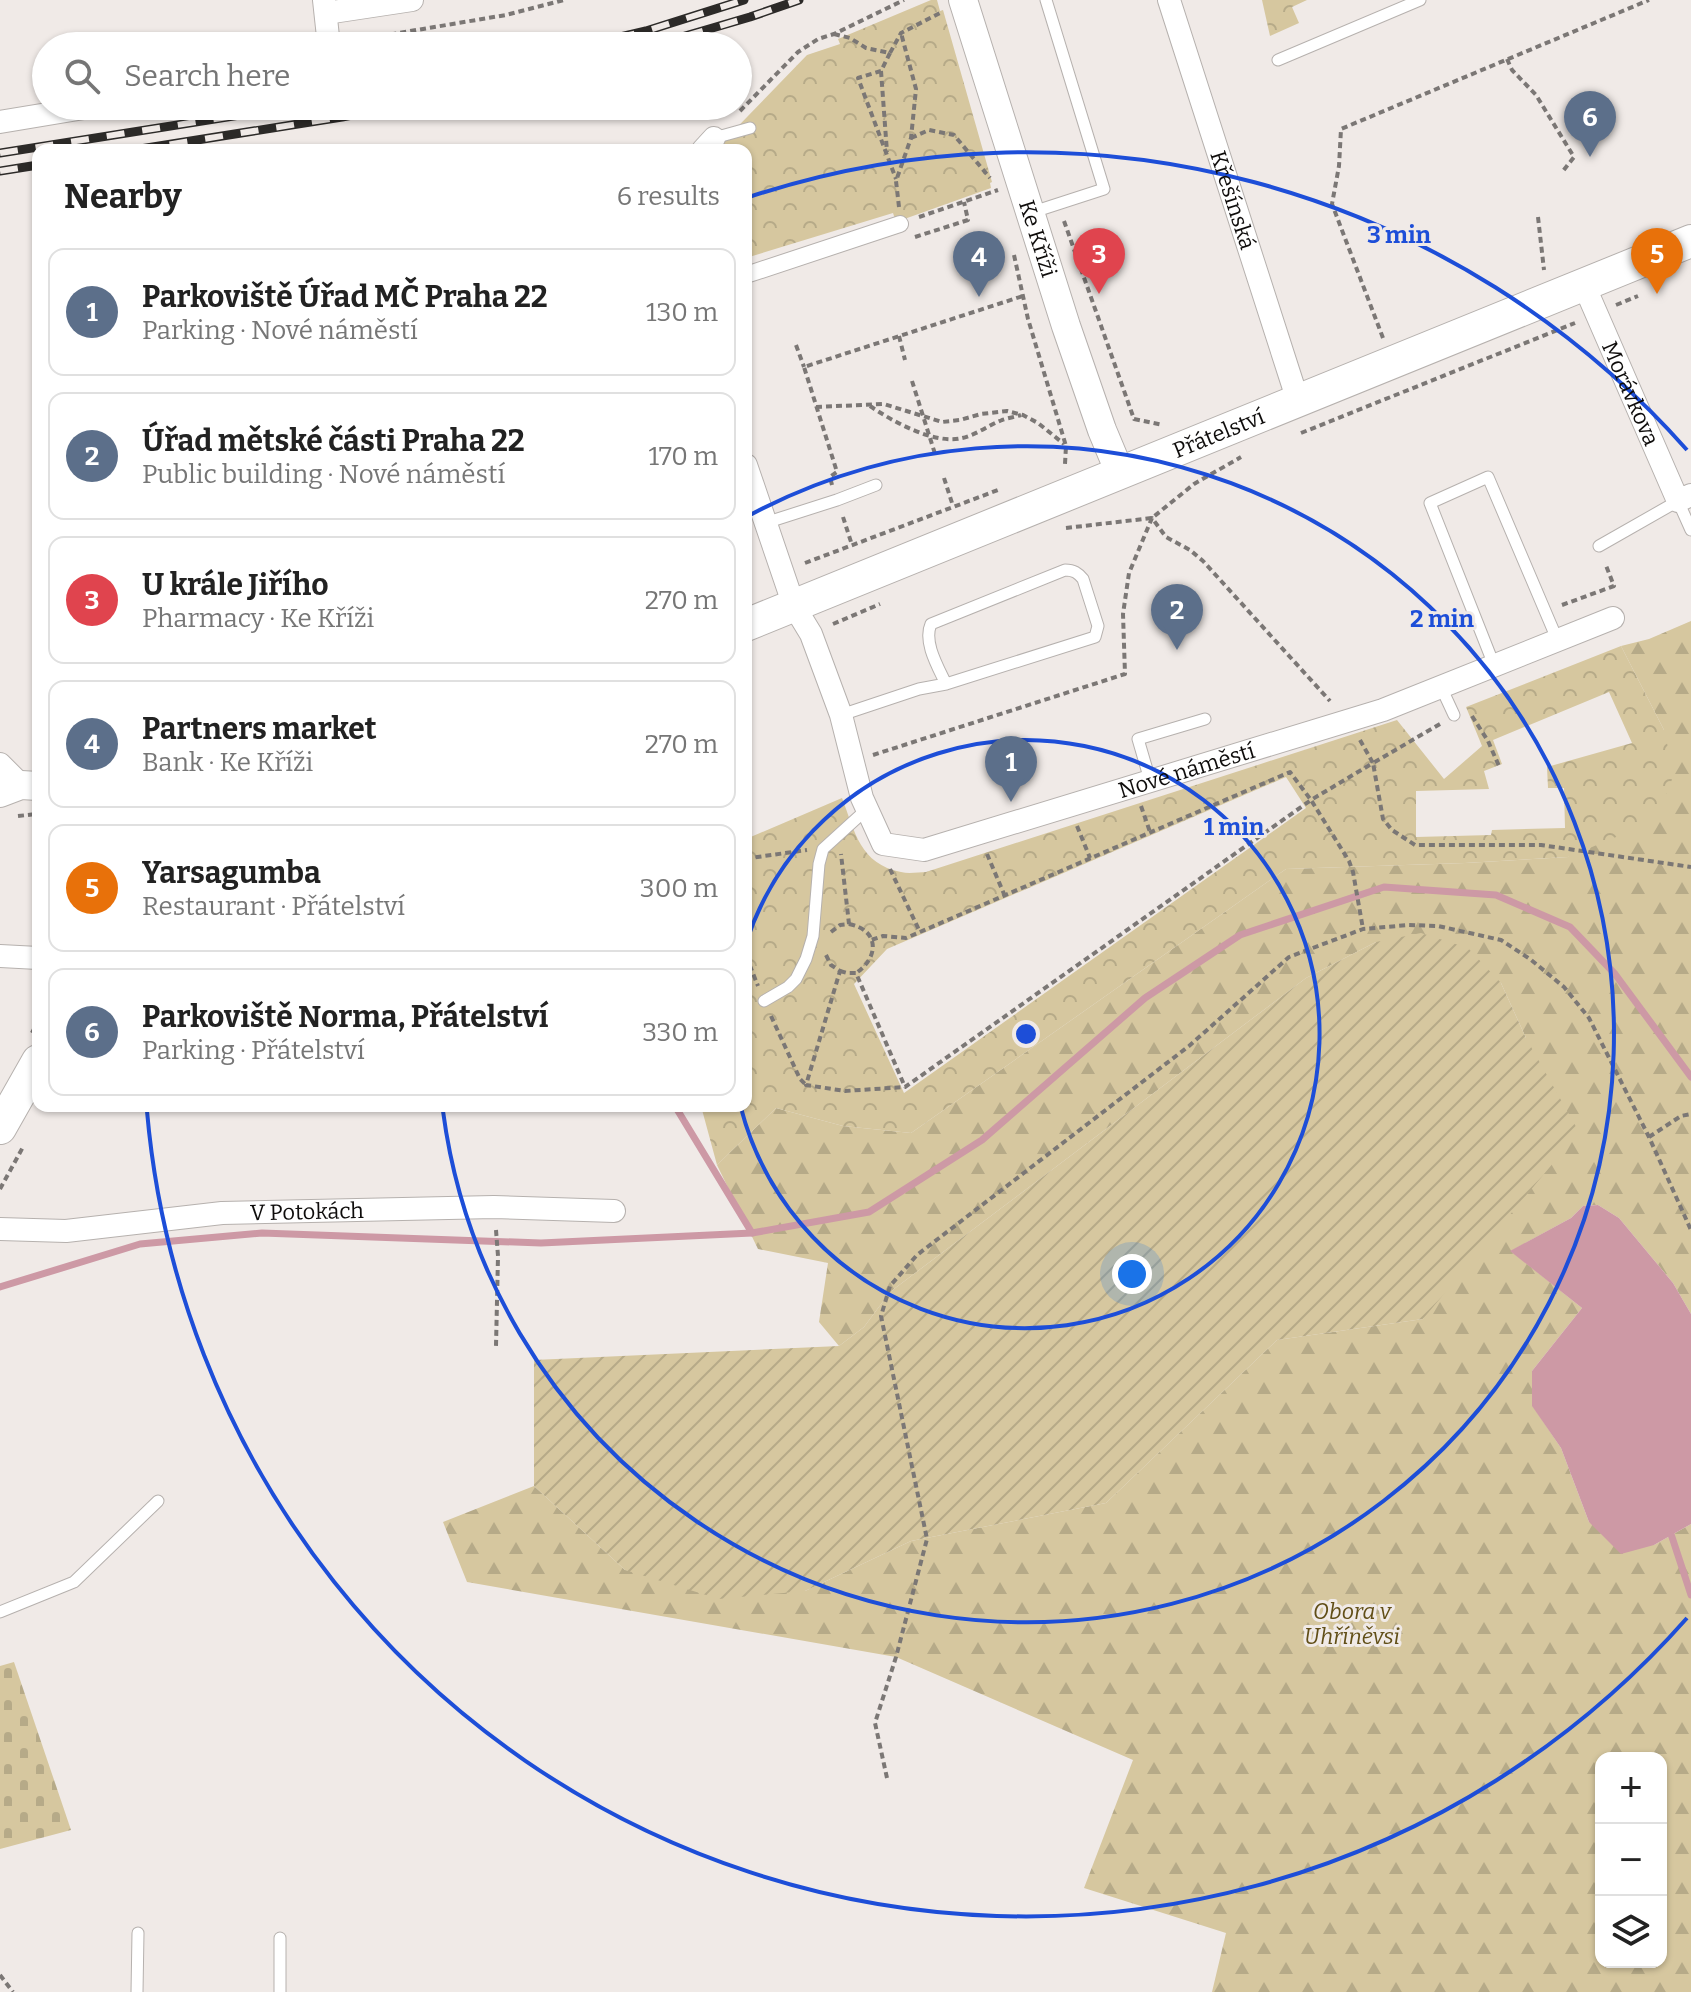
<!DOCTYPE html>
<meta charset="utf-8">
<style>
body{margin:0;font-family:Bitter,serif;background:#f6f6f6;color:#222}
.controls{position:absolute;right:24px;bottom:24px;display:grid;overflow:hidden;border-radius:16px;box-shadow:0 2px 6px #0004}
.controls button{width:72px;height:72px;display:grid;place-items:center;padding:0;border:0;border-bottom:2px solid #e0e0e0;background:#fff;color:#222;font:40px sans-serif}
.you{position:absolute;left:1132px;top:1274px;width:28px;height:28px;margin:-20px;border:6px solid #fff;border-radius:50%;background:#1a73e8;box-shadow:0 0 0 12px #1a73e833}
.badge{display:grid;place-items:center;width:52px;height:52px;border-radius:50%;background:#7c3aed;color:#fff;font-size:26px;font-weight:700}
.pin{position:absolute;translate:-50% -66px;filter:drop-shadow(0 2px 4px #0008)}
.pin::after{content:'';position:absolute;top:42px;width:28px;height:24px;background:inherit;clip-path:polygon(0 0,100% 0,50% 100%)}
.list{margin:0;padding:0;list-style:none}
h2{display:flex;justify-content:space-between;align-items:center;height:104px;margin:0;padding:0 32px;font-size:34px}
h2 small{font-size:26px;font-weight:400;color:#767676}
.list li{display:grid;grid-template-columns:52px 1fr auto;gap:24px;align-items:center;box-sizing:border-box;height:128px;margin:0 16px 16px;padding:0 16px;border:2px solid #e0e0e0;border-radius:16px}
.list b{display:block;font-size:30px;white-space:nowrap}
.list p{margin:0;font-size:26px;white-space:nowrap;color:#767676}
.list em{font-size:26px;font-style:normal;color:#767676}
.icon{flex:none;width:44px;height:44px;fill:none;stroke:currentColor;stroke-width:2;stroke-linecap:round;stroke-linejoin:round}
.map{position:relative;flex:none;width:1691px;height:1992px;overflow:hidden}
.search{position:absolute;background:#fff;box-shadow:0 2px 6px #0004;left:32px;top:32px;width:720px;height:88px;display:flex;align-items:center;gap:20px;box-sizing:border-box;padding:0 28px;border-radius:44px;color:#767676;font-size:30px}
.panel{position:absolute;background:#fff;box-shadow:0 2px 6px #0004;left:32px;top:144px;width:720px;height:968px;border-radius:16px}
.map>svg:first-child{display:block}
.forest{fill:url(#forest-firs);fill-rule:evenodd}
.cemetery{fill:url(#cemetery-stones)}
.park{fill:url(#park-crowns);fill-rule:evenodd}
.garden{fill:url(#garden-furrows)}
.water{fill:#cd99a5}
.lines{fill:none;stroke-linecap:round;stroke-linejoin:round}
.stream{stroke:#cd99a5;stroke-width:7}
.service-casing{stroke:#b6b1ae;stroke-width:13}
.pedestrian-casing{stroke:#b6b1ae;stroke-width:18}
.minor-casing{stroke:#b6b1ae;stroke-width:24}
.tertiary-casing{stroke:#b6b1ae;stroke-width:30}
.secondary-casing{stroke:#b6b1ae;stroke-width:34}
.path{stroke:#7b7775;stroke-width:4;stroke-dasharray:6 4;stroke-linecap:butt}
.service{stroke:#fff;stroke-width:11}
.pedestrian{stroke:#fff;stroke-width:16}
.minor{stroke:#fff;stroke-width:22}
.tertiary{stroke:#fff;stroke-width:28}
.secondary{stroke:#fff;stroke-width:32}
.rail-casing{stroke:#2c2a28;stroke-width:9}
.rail{stroke:#f0eae7;stroke-width:6;stroke-dasharray:18;stroke-linecap:butt}
.ring{fill:none;stroke:#1d4ed8;stroke-width:4}
.labels{text-anchor:middle;stroke-width:6;stroke-linejoin:round;paint-order:stroke}
.street-label{font-size:22px;fill:#0e0c0b;stroke:#f0eae7}
.park-label{font-size:22px;font-style:italic;fill:#614e17;stroke:#f0eae7}
.centre{fill:#1d4ed8;stroke:#f0eae7;stroke-width:4}
.ring-label{font-size:24px;text-anchor:middle;font-weight:bold;fill:#1d4ed8;stroke:#f0eae7;stroke-width:6;stroke-linejoin:round;paint-order:stroke}
</style>
<div class="map">
<svg width="1691" height="1992" viewBox="0 0 1691 1992">
<defs>
<pattern id="forest-firs" width="22" height="20" patternUnits="userSpaceOnUse" patternTransform="scale(2)"><rect width="22" height="20" fill="#d6c79f"/><path d="M5 1l3.5 6h-7zM16 11l3.5 6h-7z" fill="#b6aa88"/></pattern>
<pattern id="cemetery-stones" width="16" height="16" patternUnits="userSpaceOnUse" patternTransform="scale(2)"><rect width="16" height="16" fill="#d6c79f"/><path d="M2 7V4a2 2 0 0 1 4 0v3zM10 15v-3a2 2 0 0 1 4 0v3z" fill="#b6aa88"/></pattern>
<pattern id="park-crowns" width="20" height="18" patternUnits="userSpaceOnUse" patternTransform="scale(2)"><rect width="20" height="18" fill="#d6c79f"/><path d="M2 6a3 3 0 1 1 6 0M12 15a3 3 0 1 1 6 0" fill="none" stroke="#b6aa88"/></pattern>
<pattern id="garden-furrows" width="10" height="10" patternUnits="userSpaceOnUse" patternTransform="scale(2)"><rect width="10" height="10" fill="#d6c79f"/><path d="M-1 1l2-2M0 10L10 0M9 11l2-2" fill="none" stroke="#b6aa88"/></pattern>
</defs>
<rect width="100%" height="100%" fill="#f0eae7"/>
<path class="forest" d="M1691,621V1314L1673,1283L1619,1218L1598,1205L1583,1206L1571,1218L1511,1251L1582,1308L1532,1371V1405L1561,1448L1589,1522L1654,1545L1691,1524V1992H1212L1226,1933L1084,1888L1133,1760L896,1657L467,1582L443,1522L534,1486L625,1570L805,1591L911,1541L1106,1503L1277,1340L1423,1319L1526,1038L1501,983L1376,942L1306,978L890,1292L864,1327L839,1346L819,1322L828,1263L758,1249L717,1165L776,1108L843,1126L911,1133L1286,869L1465,863L1568,857L1664,730L1621,646L1649,639ZM1601,1758H1661V1962H1601Z"/>
<polygon class="cemetery" points="14,1662 71,1830 0,1849 0,1666"/>
<g class="park">
<polygon points="931,0 937,0 940,11 943,10 992,182 990,183 991,188 896,222 893,213 746,258 746,150 715,150 807,55 840,44 838,39"/>
<polygon points="1262,0 1307,0 1292,7 1299,23 1270,36"/>
<path d="M1621,646L1664,730L1674,774L1657,820L1568,857L1465,863L1286,869L911,1133L843,1126L776,1108L717,1165L701,1106H746V839L842,798C855,832 860,864 901,872C909,874 919,872 926,872L1397,720L1444,779L1482,746L1466,707ZM1609,692L1632,743L1547,767L1548,788H1564L1565,828L1492,830L1491,835L1416,837V791L1489,789L1484,771L1502,764L1493,740ZM1286,777L1306,808L904,1093L854,984L887,949Z"/>
</g>
<polygon class="garden" points="1421,933 1468,948 1501,983 1526,1038 1579,1132 1423,1319 1277,1340 1106,1503 911,1541 805,1591 719,1599 625,1570 534,1486 534,1360 839,1346 864,1327 890,1292 1306,978 1376,942"/>
<polygon class="water" points="1598,1205 1619,1218 1673,1283 1691,1314 1691,1524 1654,1545 1621,1554 1589,1522 1561,1448 1532,1406 1532,1371 1582,1308 1510,1251 1571,1218 1583,1206"/>
<g class="lines">
<g class="stream">
<polyline points="675,1106 752,1233 869,1212 982,1140 1145,998 1240,935 1384,887 1496,895 1570,927 1615,974 1691,1077"/>
<polyline points="0,1287 140,1244 262,1233 541,1243 752,1233"/>
<polyline points="1671,1534 1691,1595"/>
</g>
<defs>
<g id="service">
<polyline points="1278,60 1420,0"/>
<polyline points="714,138 750,128"/>
<polyline points="1030,213 1104,189 1046,0"/>
<polyline points="765,523 837,500 876,485"/>
<polyline points="1599,546 1678,501 1691,530"/>
<polyline points="1494,665 1430,503 1488,477 1557,639"/>
<polyline points="1441,687 1454,715"/>
<path d="M841,715L919,689L946,684L1095,637L1098,626L1083,579C1078,573 1074,570 1065,570L931,624C923,642 938,667 946,684"/>
<polyline points="1150,780 1138,739 1205,719"/>
<polyline points="764,1001 788,987 796,979 806,959 813,936 819,864 823,849 867,809"/>
<polyline points="0,1612 74,1582 158,1501"/>
<polyline points="137,1992 138,1933"/>
<polyline points="280,1992 280,1938"/>
</g>
<polyline id="pedestrian" points="746,275 900,224"/>
<g id="minor">
<polyline points="324,0 329,46"/>
<path id="s1" d="M1169,0L1298,401"/>
<polyline points="326,13 412,0"/>
<polyline points="0,122 96,106"/>
<polyline points="703,150 714,138"/>
<path id="s2" d="M1584,285L1678,501L1691,495"/>
<path id="s3" d="M746,465L794,606L811,634L841,715L862,798L883,844L924,850L1383,710L1613,618"/>
<polyline points="0,764 21,785"/>
<polyline points="0,956 38,958"/>
<path id="s4" d="M0,1229L66,1231L222,1213L494,1207L614,1211"/>
</g>
<g id="tertiary">
<path id="s5" d="M963,0L1066,326L1102,430L1120,473"/>
<polyline points="0,793 21,785 38,786"/>
</g>
<g id="secondary">
<path id="s6" d="M746,625L1691,241"/>
<polyline points="0,1128 38,1061"/>
</g>
</defs>
<use href="#service" class="service-casing"/>
<use href="#pedestrian" class="pedestrian-casing"/>
<use href="#minor" class="minor-casing"/>
<use href="#tertiary" class="tertiary-casing"/>
<use href="#secondary" class="secondary-casing"/>
<g class="path">
<polyline points="834,34 850,38 866,48 890,53 901,33 942,12"/>
<polyline points="351,41 506,15 564,0"/>
<polyline points="439,46 486,37"/>
<polyline points="890,53 881,71 858,78 896,179"/>
<polyline points="1507,59 1512,70 1536,95 1574,157 1563,171"/>
<polyline points="881,71 887,152"/>
<polyline points="740,111 798,52 818,39 834,34 904,0"/>
<polyline points="911,138 929,130 954,135 990,178"/>
<polyline points="899,207 896,181 911,138 916,89 901,33"/>
<polyline points="919,217 998,190"/>
<polyline points="1538,217 1544,270"/>
<polyline points="1064,221 1134,419 1163,425"/>
<polyline points="915,237 968,220 964,202"/>
<polyline points="1014,255 1028,319 1066,446 1065,464 1062,466"/>
<polyline points="1616,305 1638,296"/>
<polyline points="899,336 905,360"/>
<polyline points="1383,338 1332,204 1339,166 1341,129 1649,0"/>
<polyline points="796,345 804,367"/>
<polyline points="912,381 936,457"/>
<path d="M870,406C892,421 934,445 962,438C976,435 989,425 1002,420C1008,418 1015,417 1021,415"/>
<polyline points="816,407 884,404 942,422 960,420 981,414 1007,411 1023,415 1038,423 1064,444"/>
<polyline points="1301,433 1575,323"/>
<polyline points="944,478 953,506"/>
<polyline points="832,485 830,477 837,472 804,367 1023,296"/>
<polyline points="843,517 852,545"/>
<polyline points="1066,528 1152,518 1194,484 1241,457"/>
<polyline points="805,563 998,490"/>
<polyline points="1562,605 1614,586 1605,563"/>
<polyline points="833,624 880,604"/>
<polyline points="1472,716 1488,741 1499,766"/>
<polyline points="1440,724 1373,763 1383,819 1392,830 1415,845 1541,845 1691,867"/>
<polyline points="1360,740 1373,763 1311,800 1349,861 1353,872 1363,929"/>
<polyline points="873,755 1125,674 1123,614 1129,573 1152,518 1166,537 1190,550 1203,561 1330,701"/>
<polyline points="1141,806 1150,832"/>
<polyline points="18,816 37,814"/>
<polyline points="1077,826 1090,858"/>
<polyline points="987,854 1004,894"/>
<polyline points="746,860 750,858 807,850"/>
<polyline points="890,869 920,932"/>
<path d="M849,924C880,930 879,958 856,973"/>
<polyline points="831,932 840,925 849,924 841,854"/>
<polyline points="826,955 831,965 840,971 806,1085 845,1091 905,1087 1311,800 1290,772 906,938 883,936 871,940"/>
<polyline points="746,956 758,986"/>
<polyline points="840,971 847,973 856,973 905,1087"/>
<polyline points="771,1016 800,1079 806,1085"/>
<polyline points="32,1033 38,1021"/>
<polyline points="1649,1137 1681,1116 1691,1114"/>
<polyline points="0,1189 23,1147"/>
<polyline points="496,1230 498,1256 496,1346"/>
<polyline points="887,1778 875,1723 896,1657 927,1539 881,1316 890,1286 917,1255 1189,1046 1289,957 1363,929 1408,925 1438,926 1501,940 1530,959 1564,987 1589,1018 1649,1137 1691,1230"/>
<polyline points="0,1975 13,1992"/>
</g>
<use href="#service" class="service"/>
<use href="#pedestrian" class="pedestrian"/>
<use href="#minor" class="minor"/>
<use href="#tertiary" class="tertiary"/>
<use href="#secondary" class="secondary"/>
<defs>
<g id="rail">
<polyline points="582,46 646,31 744,0"/>
<polyline points="651,46 750,17 799,0"/>
<polyline points="134,150 342,117 398,106"/>
<polyline points="0,153 297,106"/>
<polyline points="0,171 38,165"/>
</g>
</defs>
<use href="#rail" class="rail-casing"/>
<use href="#rail" class="rail"/>
</g>
<g class="ring">
<path d="M746 943A294 294 0 1 1 741 1108"/>
<path d="M750 515A588 588 0 1 1 443 1111"/>
<path d="M1687 1618A882 882 0 0 1 147 1111M746 198A882 882 0 0 1 1687 450"/>
</g>
<g class="labels">
<g class="street-label">
<text dy="8" stroke="none"><textPath href="#s1" startOffset="210">Křešínská</textPath></text>
<text dy="8" stroke="none"><textPath href="#s5" startOffset="250">Ke Kříži</textPath></text>
<text dy="8" stroke="none"><textPath href="#s2" startOffset="118">Morávkova</textPath></text>
<text dy="8" stroke="none"><textPath href="#s6" startOffset="510">Přátelství</textPath></text>
<text dy="8" stroke="none"><textPath href="#s3" startOffset="720">Nové náměstí</textPath></text>
<text dy="8" stroke="none"><textPath href="#s4" startOffset="308">V Potokách</textPath></text>
</g>
<g class="park-label">
<text x="1352" y="1619">Obora v<tspan x="1352" dy="25">Uhříněvsi</tspan></text>
</g>
</g>
<circle cx="1026" cy="1034" r="12" class="centre"/>
<g class="ring-label">
<text x="1399" y="243">3 min</text>
<text x="1442" y="627">2 min</text>
<text x="1234" y="835">1 min</text>
</g>
</svg>
<div class="controls">
<button>+</button>
<button>−</button>
<button><svg class="icon" aria-label="layers" viewBox="0 0 24 24"><path d="M12 4l9 5-9 5-9-5zM3 14l9 5 9-5"/></svg></button>
</div>
<div class="you"></div>
<div class="pin badge" style="left:1011px;top:802px;background:#5c6f8a">1</div>
<div class="pin badge" style="left:1177px;top:650px;background:#5c6f8a">2</div>
<div class="pin badge" style="left:1099px;top:294px;background:#e0444e">3</div>
<div class="pin badge" style="left:979px;top:297px;background:#5c6f8a">4</div>
<div class="pin badge" style="left:1657px;top:294px;background:#e8710a">5</div>
<div class="pin badge" style="left:1590px;top:157px;background:#5c6f8a">6</div>
<div class="search"><svg class="icon" aria-label="search" viewBox="0 0 24 24"><circle cx="10" cy="10" r="6"/><path d="M15 15l6 6"/></svg>Search here</div>
<section class="panel">
<h2>Nearby<small>6 results</small></h2>
<ul class="list">
<li><span class="badge" style="background:#5c6f8a">1</span><div><b>Parkoviště Úřad MČ Praha 22</b><p>Parking · Nové náměstí</p></div><em>130 m</em></li>
<li><span class="badge" style="background:#5c6f8a">2</span><div><b>Úřad mětské části Praha 22</b><p>Public building · Nové náměstí</p></div><em>170 m</em></li>
<li><span class="badge" style="background:#e0444e">3</span><div><b>U krále Jiřího</b><p>Pharmacy · Ke Kříži</p></div><em>270 m</em></li>
<li><span class="badge" style="background:#5c6f8a">4</span><div><b>Partners market</b><p>Bank · Ke Kříži</p></div><em>270 m</em></li>
<li><span class="badge" style="background:#e8710a">5</span><div><b>Yarsagumba</b><p>Restaurant · Přátelství</p></div><em>300 m</em></li>
<li><span class="badge" style="background:#5c6f8a">6</span><div><b>Parkoviště Norma, Přátelství</b><p>Parking · Přátelství</p></div><em>330 m</em></li>
</ul>
</section>
</div>
